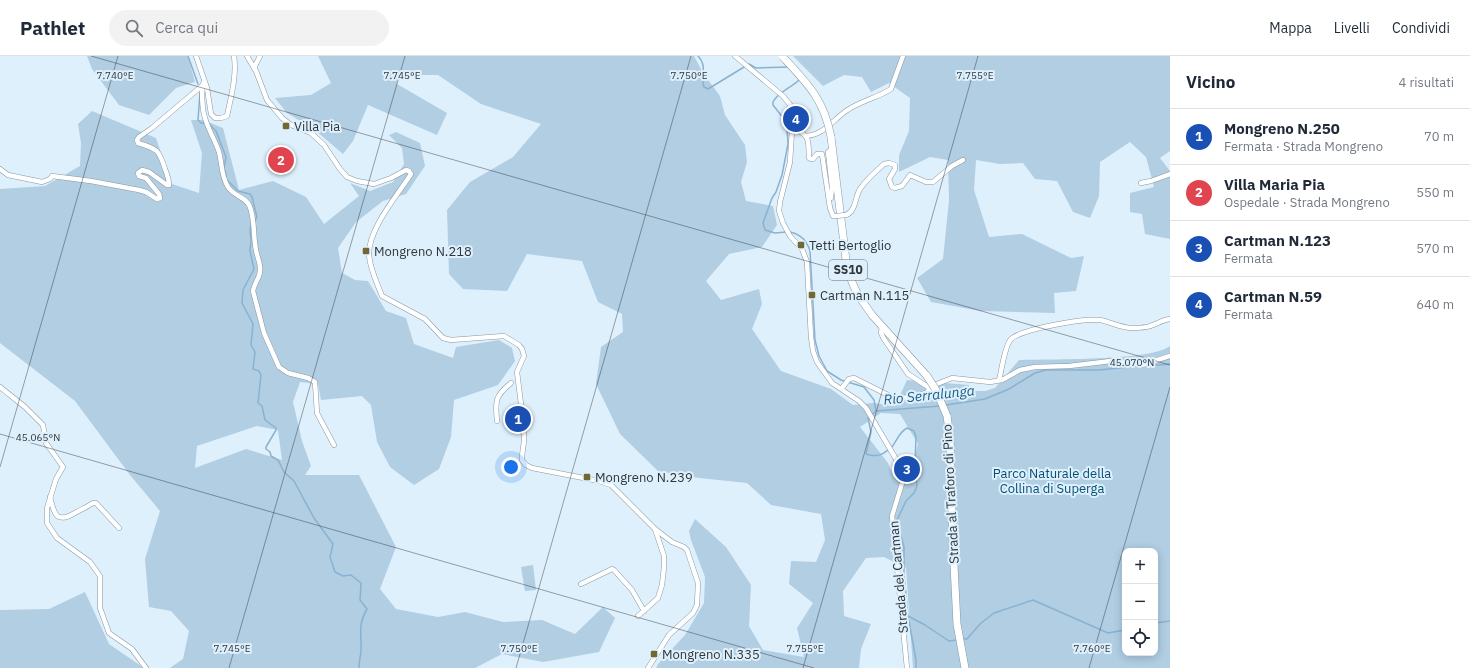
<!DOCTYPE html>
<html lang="it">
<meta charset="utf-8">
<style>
body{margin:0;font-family:"IBM Plex Sans",sans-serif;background:#f2f2f3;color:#1f2937}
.controls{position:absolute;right:12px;bottom:12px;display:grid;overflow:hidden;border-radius:8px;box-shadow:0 2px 10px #0003}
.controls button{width:36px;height:36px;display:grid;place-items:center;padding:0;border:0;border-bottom:1px solid #e0e1e3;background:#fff;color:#1f2937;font:20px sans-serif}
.you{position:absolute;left:511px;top:411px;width:14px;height:14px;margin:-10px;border:3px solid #fff;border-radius:50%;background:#1a73e8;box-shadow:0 0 0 6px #1a73e833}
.badge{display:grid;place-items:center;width:26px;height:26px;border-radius:50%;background:#726834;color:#fff;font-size:13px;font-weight:700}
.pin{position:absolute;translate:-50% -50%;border:2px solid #fff;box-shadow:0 1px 4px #0006}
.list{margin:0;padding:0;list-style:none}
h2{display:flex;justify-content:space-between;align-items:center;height:52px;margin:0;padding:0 16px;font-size:17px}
h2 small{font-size:13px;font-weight:400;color:#747a83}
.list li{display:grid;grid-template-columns:26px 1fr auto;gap:12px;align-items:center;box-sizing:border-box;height:56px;padding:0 16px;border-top:1px solid #e0e1e3}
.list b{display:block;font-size:15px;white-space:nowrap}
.list p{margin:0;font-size:13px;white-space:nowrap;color:#747a83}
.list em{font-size:13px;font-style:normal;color:#747a83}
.icon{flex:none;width:22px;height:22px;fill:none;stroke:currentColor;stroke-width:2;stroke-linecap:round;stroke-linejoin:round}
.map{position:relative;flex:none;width:1170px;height:612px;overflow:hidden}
header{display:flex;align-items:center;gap:24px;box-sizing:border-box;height:56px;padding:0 20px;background:#fff;border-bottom:1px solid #e0e1e3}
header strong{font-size:19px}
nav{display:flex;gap:22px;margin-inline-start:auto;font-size:14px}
.search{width:280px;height:36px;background:#f2f2f3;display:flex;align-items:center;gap:10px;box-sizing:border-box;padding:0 14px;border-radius:22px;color:#747a83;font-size:15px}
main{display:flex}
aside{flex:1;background:#fff}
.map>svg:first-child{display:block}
.green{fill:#b1cee3;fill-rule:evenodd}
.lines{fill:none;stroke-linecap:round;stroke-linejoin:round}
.stream{stroke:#89b2d0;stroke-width:1.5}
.street-casing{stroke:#8798a4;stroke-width:5.5}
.primary-casing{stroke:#8798a4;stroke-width:8}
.street{stroke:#fff;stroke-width:4.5}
.primary{stroke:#fff;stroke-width:7}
.street-bridge-casing{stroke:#8798a4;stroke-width:5.5;stroke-linecap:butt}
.primary-bridge-casing{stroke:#8798a4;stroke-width:8;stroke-linecap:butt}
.street-bridge{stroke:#fff;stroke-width:4.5}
.primary-bridge{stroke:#fff;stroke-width:7}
.ticks{fill:none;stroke:#2f363b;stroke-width:1;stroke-opacity:0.45}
.poi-dot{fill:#726834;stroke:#dff0fd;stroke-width:1.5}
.labels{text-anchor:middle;stroke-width:4;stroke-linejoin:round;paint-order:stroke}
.shield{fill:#dff0fd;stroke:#646e75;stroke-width:1}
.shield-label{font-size:12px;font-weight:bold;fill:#2f363b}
.poi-label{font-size:13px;fill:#2f363b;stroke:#dff0fd;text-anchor:start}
.park-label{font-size:13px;fill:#054f76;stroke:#dff0fd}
.street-label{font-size:13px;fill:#2f363b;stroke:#dff0fd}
.water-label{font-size:14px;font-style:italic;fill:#195c83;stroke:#dff0fd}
.ticks-label{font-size:10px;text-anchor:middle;fill:#2f363b;stroke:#dff0fd;stroke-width:4;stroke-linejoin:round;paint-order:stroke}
</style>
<header>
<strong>Pathlet</strong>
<div class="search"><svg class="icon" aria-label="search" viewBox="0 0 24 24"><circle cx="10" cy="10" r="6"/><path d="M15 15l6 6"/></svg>Cerca qui</div>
<nav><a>Mappa</a><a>Livelli</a><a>Condividi</a></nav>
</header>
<main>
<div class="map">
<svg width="1170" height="612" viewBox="0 0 1170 612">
<rect width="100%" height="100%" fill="#dff0fd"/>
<g class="green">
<polygon points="87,0 188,0 195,26 176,32 149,59 119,49 92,13"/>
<path d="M318,0H694L703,17L720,40L725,59L745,89L747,106L741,126L746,145L773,150L777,169L762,191L729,198L706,225L721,244L759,233L762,248L752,273L781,315L831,333L853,349L873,347L895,350L907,324L969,329V335H985L995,332L1019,304C1047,303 1153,305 1170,290V612H913L906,512L884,501L866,502L843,535L844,560L871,568L861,593L859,612H656L658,608L685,579L704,547L705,521L691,484L689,475L695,463L726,491L751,529L749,570L763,594L804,601L797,572L813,547L789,528L791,505L816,506L825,484L821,458L771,449L747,427L699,422L658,415L620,378L596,328L601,291L623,276L622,258L598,246L582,205L527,198L507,235L463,233L449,218L447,154L470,126L513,101L541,68L481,48L438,19H397V28L447,57L437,79L368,49L353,85L343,98L315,74L287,57L275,42L311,39L331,27ZM881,357L900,358L918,388L909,423L894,421L888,407L860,371ZM1125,495H1155V597H1125Z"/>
<polygon points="793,0 1170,0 1170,95 1160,102 1170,115 1170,183 1145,178 1142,158 1130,156 1130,137 1154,131 1146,101 1130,86 1100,106 1099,140 1090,162 1073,156 1057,125 1035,123 1023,107 1000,108 976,104 974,134 989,181 1022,178 1071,202 1084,200 1076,235 1054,237 1055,257 981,255 931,246 917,222 943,203 949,144 948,104 930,101 899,116 899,99 909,75 910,42 889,27 871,36 862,21 844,19 823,30"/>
<path d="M92,55L156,82L172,128L199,137L202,97L191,64H203L223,72L239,134L273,125L306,141L324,168L359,140L350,127L370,135L393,126L404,108L402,92L389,79L396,76L420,87L425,110L406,138L383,145L356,166L338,192L342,217L355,224L368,225L386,255L406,262L414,288L453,302L456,291L499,284L512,292L515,305L498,329L454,344L451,381L439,413L414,429L390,411L377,386L371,349L362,340L321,344L318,328L300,326L293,346L302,385L311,410L305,419H359L396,491L380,533L396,553L438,561L465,556L503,566L542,564L575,578L603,551L615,562L599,596L543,606L502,598L475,612H170L183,603L189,575L171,555L149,551L145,503L160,455L130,419L75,345L0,287V133L45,130L80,110L81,87L78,68ZM257,370L278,374L282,404L246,393L195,412L197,390Z"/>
<polygon points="533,509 536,534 525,535 521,511"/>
<polygon points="85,536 109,588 144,612 0,612 0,554 49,553"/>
</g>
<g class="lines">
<g class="stream">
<polyline points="188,0 198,28"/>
<path d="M698,0C708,10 700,20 704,31L708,33L749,8L756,12L789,11"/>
<polyline points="200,37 198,64 201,67 204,67"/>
<polyline points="209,68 216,75 226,101 224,112 226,119 226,123 238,135 250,138 252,141 257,161 254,166"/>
<path d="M251,169L250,174L251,185L250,195L254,213L243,234L242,247L253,268L251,289L255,296L253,313L259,315L261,319L258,347L262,350L265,364L276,372V374L266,391V393L270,396L271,400L278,404L284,416L294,425L314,462L333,488L330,501L335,516L343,520L351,519L361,527L360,544L367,553C357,570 362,579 361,596C360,602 359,606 359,612"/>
<path d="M786,176L775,177L765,174L763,167L772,142L776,136L782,119L788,88L787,72L784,63L773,49V46C778,36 791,32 799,24L798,21"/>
<path d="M790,176C800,178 807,185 810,195L815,284L819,300L827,315L841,324L864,331L874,344L876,355"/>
<polyline points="1146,310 1170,308"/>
<polyline points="946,349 985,343 1009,333 1035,317 1046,314 1099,314 1138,310"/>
<path d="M876,355L868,362L871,376L866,398C875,401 881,400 888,394"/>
<polyline points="876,355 940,350"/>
<path d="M891,392C897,385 899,376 907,372L914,375L916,381L915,408L917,430L914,437L906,445L897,464V474L901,480L904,491V518L908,560L916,604V612"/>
<polyline points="908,560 925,569 949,585 957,584"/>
<polyline points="1155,567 1170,565"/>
<polyline points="962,583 967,583 980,568 994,557 1033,544 1108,577 1125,574"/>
</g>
<defs>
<g id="street">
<path d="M196,0L207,32L211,58L215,62H221L227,60C231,41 237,19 234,0"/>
<path d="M247,0L256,15L267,44L282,62L291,69L311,77L324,89L340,113L347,121L357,125L374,128L391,122L406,114L409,115L411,118C397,140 368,173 369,199C370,213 377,227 382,240L425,263L443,282L451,284L504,280L519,289L522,293L524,300L517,316L524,372V385L522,400V404L526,409L532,412L599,425L611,429L655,473L672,486L684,491L687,494L698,527L697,549L693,557L669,579L648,612"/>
<polyline points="735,0 783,40 791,50 793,58 790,106 780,146 779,155 783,167 790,180 802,193 807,206 811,281 813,295 817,306 832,327 859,345 866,352 903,415 904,421 892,460 907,612"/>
<polyline points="254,12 260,0"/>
<path d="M204,25C201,34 202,53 205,62C208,73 215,84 219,96C222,107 221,120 228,131C233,140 247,141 250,151C255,165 253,180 256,194C257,201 261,208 260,215C260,221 254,228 253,235L264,277L279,311L288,317L308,322L315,326L317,357L334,389"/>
<path d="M793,72C811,80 808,84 809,102L811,103H813L817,98H822L830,152L833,160H836"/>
<path d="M806,80C824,79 833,64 846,55C860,45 877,42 891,33L903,0"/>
<path d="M0,113L8,119L42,126L50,123L52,120L91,125L139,134L146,136L157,143L160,142L159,138L146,122L139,120L138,117L142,114L149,116L167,129H169C169,124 167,118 165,113C159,94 158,93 138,87L137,84L139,81L152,72L203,29"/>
<polyline points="1141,127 1151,125 1170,118"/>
<polyline points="831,142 832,131 828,96 833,92"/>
<path d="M846,159C856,155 855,141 860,133C866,124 876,115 884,108L889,107L895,109V113L889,123L892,131L895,132L902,130L910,119L926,126H933L952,110L963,104"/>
<polyline points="882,271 881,277 884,283 908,318 928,331 929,334"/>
<path d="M999,324C1002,314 1004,291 1011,283C1022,273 1084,262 1100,264C1111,266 1120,272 1132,272C1138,272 1145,272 1150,270C1157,268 1162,264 1170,263"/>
<polyline points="0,331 25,351 43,369 46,387 63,411 56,423 47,452 47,467 57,482 90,506 100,520 100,552 109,577 132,593 146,612"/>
<polyline points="842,332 849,323 854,322 890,340 897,342 916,341 922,338 926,337 937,328 952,322 990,326 1002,324 1020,314 1035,311 1069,310 1111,305 1142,309 1170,300"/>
<path d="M497,365C495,345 495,340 511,327"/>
<path d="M50,441C54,456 55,468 73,458C80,454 87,451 93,447H96L119,472"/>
<polyline points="581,528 612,513 614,514 632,534 644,555"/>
<polyline points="638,560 658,542 662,529 664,511 664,500 655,473"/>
</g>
<g id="primary">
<polyline points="831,81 846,204 852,226 858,239 872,259 927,320"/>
<polyline points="947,360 950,381 953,490 957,568 965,612"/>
</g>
</defs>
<use href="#street" class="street-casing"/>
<use href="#primary" class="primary-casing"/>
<use href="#street" class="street"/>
<use href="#primary" class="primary"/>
<defs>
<polyline id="street-bridge" points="836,160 846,159"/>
<g id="primary-bridge">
<path d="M782,0C807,27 824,43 831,81"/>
<polyline points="927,320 936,334 947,360"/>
</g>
</defs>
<use href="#street-bridge" class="street-bridge-casing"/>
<use href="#primary-bridge" class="primary-bridge-casing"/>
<use href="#street-bridge" class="street-bridge"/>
<use href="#primary-bridge" class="primary-bridge"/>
</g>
<path class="ticks" d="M91,0L1170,309M0,378L814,612M0,411L118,0M229,612L405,0M516,612L691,0M803,612L978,0M1089,612L1170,331"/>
<g class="poi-dot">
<rect x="282" y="66" width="8" height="8" rx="2"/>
<rect x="797" y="185" width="8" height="8" rx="2"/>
<rect x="362" y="191" width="8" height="8" rx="2"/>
<rect x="808" y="235" width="8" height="8" rx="2"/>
<rect x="583" y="417" width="8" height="8" rx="2"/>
<rect x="650" y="594" width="8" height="8" rx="2"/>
</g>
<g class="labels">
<rect class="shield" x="829" y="204" width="38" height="20" rx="3"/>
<g class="shield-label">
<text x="848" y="218">SS10</text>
</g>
<g class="poi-label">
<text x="294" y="75">Villa Pia</text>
<text x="809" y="194">Tetti Bertoglio</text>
<text x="374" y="200">Mongreno N.218</text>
<text x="820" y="244">Cartman N.115</text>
<text x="595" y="426">Mongreno N.239</text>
<text x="662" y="603">Mongreno N.335</text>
</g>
<g class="park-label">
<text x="1052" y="422">Parco Naturale della<tspan x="1052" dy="15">Collina di Superga</tspan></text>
</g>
<g class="street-label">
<text transform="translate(950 438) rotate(-93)" y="5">Strada al Traforo di Pino</text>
<text transform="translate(898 521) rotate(-95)" y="5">Strada del Cartman</text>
</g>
<g class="water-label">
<text transform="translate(929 339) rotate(-6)" y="5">Rio Serralunga</text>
</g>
</g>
<g class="ticks-label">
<text x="115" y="23">7.740°E</text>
<text x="402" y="23">7.745°E</text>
<text x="689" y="23">7.750°E</text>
<text x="975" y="23">7.755°E</text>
<text x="1132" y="310">45.070°N</text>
<text x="38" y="385">45.065°N</text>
<text x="232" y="596">7.745°E</text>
<text x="519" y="596">7.750°E</text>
<text x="805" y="596">7.755°E</text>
<text x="1092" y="596">7.760°E</text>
</g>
</svg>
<div class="controls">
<button>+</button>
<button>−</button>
<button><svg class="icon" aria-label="locate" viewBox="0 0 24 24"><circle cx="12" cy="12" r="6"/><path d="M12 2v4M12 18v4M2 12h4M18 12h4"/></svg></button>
</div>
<div class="you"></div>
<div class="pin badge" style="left:518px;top:363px;background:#1a4fb4">1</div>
<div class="pin badge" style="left:281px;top:104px;background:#e0444e">2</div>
<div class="pin badge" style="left:907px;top:413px;background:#1a4fb4">3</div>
<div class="pin badge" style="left:796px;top:63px;background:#1a4fb4">4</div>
</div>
<aside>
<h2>Vicino<small>4 risultati</small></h2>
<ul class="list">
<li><span class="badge" style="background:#1a4fb4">1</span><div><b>Mongreno N.250</b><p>Fermata · Strada Mongreno</p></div><em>70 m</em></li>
<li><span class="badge" style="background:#e0444e">2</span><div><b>Villa Maria Pia</b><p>Ospedale · Strada Mongreno</p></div><em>550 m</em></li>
<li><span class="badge" style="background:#1a4fb4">3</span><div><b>Cartman N.123</b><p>Fermata</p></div><em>570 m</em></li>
<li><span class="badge" style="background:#1a4fb4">4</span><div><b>Cartman N.59</b><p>Fermata</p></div><em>640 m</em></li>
</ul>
</aside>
</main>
